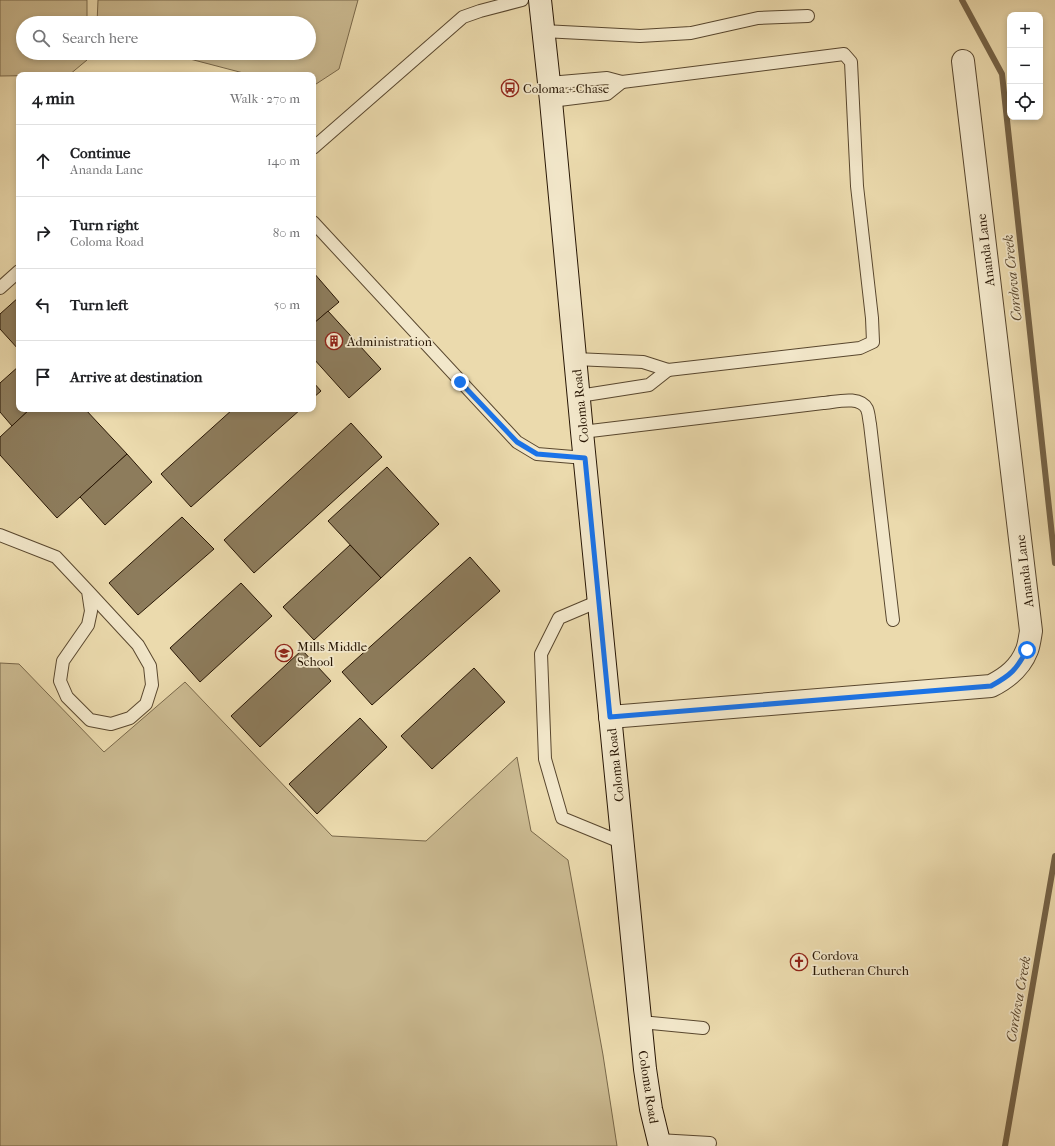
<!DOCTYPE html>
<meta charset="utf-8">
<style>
body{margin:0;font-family:"IM FELL French Canon",serif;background:#f2f2f2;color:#202124}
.controls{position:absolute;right:12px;top:12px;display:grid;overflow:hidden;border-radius:8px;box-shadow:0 2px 6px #0003}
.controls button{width:36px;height:36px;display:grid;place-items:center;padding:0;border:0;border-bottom:1px solid #e0e0e0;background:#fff;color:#202124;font:20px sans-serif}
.stop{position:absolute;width:12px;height:12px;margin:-9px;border:3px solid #1a73e8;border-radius:50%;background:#fff}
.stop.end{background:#1a73e8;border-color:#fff;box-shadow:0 1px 4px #0008}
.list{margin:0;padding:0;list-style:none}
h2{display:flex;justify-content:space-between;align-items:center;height:52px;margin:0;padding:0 16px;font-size:17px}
h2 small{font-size:13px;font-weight:400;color:#757577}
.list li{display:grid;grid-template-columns:26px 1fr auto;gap:12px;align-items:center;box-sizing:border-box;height:72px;padding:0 16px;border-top:1px solid #e0e0e0}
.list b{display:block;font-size:15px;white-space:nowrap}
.list p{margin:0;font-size:13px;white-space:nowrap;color:#757577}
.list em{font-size:13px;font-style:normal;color:#757577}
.icon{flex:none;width:22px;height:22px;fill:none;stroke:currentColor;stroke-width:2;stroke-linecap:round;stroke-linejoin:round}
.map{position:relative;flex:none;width:1055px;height:1146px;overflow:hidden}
.search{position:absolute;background:#fff;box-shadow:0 2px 6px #0003;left:16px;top:16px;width:300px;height:44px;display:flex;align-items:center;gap:10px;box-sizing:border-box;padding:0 14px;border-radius:22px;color:#757577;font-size:15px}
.panel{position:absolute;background:#fff;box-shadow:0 2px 6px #0003;left:16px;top:72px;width:300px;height:340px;border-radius:8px}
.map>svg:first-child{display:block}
.green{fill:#cab990;stroke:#79684a}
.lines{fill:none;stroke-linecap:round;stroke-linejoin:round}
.stream{stroke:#756347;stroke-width:6}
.building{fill:#8d7c5c;stroke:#281604}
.service-casing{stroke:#59472e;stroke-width:14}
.minor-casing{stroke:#59472e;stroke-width:24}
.secondary-casing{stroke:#281604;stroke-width:24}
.service{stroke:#f2e7ca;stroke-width:12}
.minor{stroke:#f2e7ca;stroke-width:22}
.secondary{stroke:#f2e7ca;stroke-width:22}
.route{stroke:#1a73e8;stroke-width:5}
.labels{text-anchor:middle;stroke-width:3.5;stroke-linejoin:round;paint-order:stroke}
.poi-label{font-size:13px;fill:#281604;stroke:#f2e7ca;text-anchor:start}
.street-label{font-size:13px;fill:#281604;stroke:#f2e7ca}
.water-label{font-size:14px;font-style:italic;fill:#5c4a31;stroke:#f2e7ca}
</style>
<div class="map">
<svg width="1055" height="1146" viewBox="0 0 1055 1146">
<rect width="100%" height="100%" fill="#ebdaad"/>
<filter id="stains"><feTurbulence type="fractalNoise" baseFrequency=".005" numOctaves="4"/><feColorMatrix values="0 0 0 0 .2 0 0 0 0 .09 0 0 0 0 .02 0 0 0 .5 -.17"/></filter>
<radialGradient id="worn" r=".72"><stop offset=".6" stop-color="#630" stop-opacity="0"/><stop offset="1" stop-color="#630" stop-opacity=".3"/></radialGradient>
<g class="green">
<polygon points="0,0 87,0 87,23 23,23 23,53 87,53 87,60 69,75 0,76"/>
<polygon points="98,0 358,0 339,69 313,86 313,75 251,75 167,53 309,53 309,23 97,23"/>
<polygon points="0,663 19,664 104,752 185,682 332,836 426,841 517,757 531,831 568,860 603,1055 617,1146 0,1146"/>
</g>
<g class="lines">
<g class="stream">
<polyline points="962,0 1002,74 1055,563"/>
<polyline points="1005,1146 1055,856"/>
</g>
</g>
<g class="building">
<polygon points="313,272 339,302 313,324"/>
<polygon points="19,297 19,350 0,329 0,314"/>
<polygon points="328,311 381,369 349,398 313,358 313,324"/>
<polygon points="19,366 19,409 30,409 12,426 0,412 0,383"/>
<polygon points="313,382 321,391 313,398"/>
<polygon points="30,409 85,409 127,454 57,518 0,455 0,437"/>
<polygon points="233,409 301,409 191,507 161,474"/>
<polygon points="351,423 382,457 254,573 224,540"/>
<polygon points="127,454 152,482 105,525 80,497"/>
<polygon points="387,467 439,524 381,578 328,521"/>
<polygon points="182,517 214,549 138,615 109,583"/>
<polygon points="350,545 381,578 314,640 283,607"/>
<polygon points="470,557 500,591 372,705 342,672"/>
<polygon points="241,583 272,616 200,682 170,648"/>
<polygon points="302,650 331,681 260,747 231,716"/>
<polygon points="474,668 505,702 432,769 401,736"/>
<polygon points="360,718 387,747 317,814 289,784"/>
</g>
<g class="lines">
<defs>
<g id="service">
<polyline points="543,31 640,36 691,33 758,18 808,16"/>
<polyline points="549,83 607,78 622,82 844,54 851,62 857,186 872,318 873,342 860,348 668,370 643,362 575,359"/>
<polyline points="551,101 607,94 622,82"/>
<polyline points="313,148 463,17 480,11 522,0"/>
<polyline points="313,222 517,442 537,454 585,458"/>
<polyline points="0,288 19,271"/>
<polyline points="579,396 649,385 668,370"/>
<path d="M582,432L823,403C836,402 860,395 867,409C869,414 869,420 870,424L893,620"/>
<polyline points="0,535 56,557 88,591 138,645 150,666 152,685 146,704 130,718 111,724 90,720 67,697 60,681 63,661 88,625 91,611 88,591"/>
<polyline points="599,601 559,618 541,654 545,759 562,818 623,843"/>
<polyline points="641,1022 703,1028"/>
<polyline points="658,1140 710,1143"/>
</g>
<path id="minor" d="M610,717L991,686C1007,678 1020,668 1027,650C1029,645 1030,637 1031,631L963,61"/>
<polyline id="secondary" points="540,0 551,101 582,432 645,1069 651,1109 660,1146"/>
</defs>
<use href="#service" class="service-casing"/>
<use href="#minor" class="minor-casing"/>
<use href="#secondary" class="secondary-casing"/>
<use href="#service" class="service"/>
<use href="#minor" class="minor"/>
<use href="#secondary" class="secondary"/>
</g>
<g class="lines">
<path class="route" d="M460,382L517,442L537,454L585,458L610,717L991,686C1011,675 1016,670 1027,650"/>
</g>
<defs>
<symbol id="bus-ring" viewBox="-11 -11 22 22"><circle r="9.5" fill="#f2e7ca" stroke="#8f2418" stroke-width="1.5"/><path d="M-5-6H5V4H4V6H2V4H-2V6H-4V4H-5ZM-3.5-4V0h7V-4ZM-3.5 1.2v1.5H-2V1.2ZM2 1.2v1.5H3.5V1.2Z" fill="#8f2418"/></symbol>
<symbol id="building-ring" viewBox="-11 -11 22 22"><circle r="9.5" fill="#f2e7ca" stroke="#8f2418" stroke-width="1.5"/><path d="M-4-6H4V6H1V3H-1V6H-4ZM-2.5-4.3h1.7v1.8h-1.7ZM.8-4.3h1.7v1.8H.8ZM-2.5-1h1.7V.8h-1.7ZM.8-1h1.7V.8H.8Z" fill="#8f2418"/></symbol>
<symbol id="school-ring" viewBox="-11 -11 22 22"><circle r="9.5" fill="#f2e7ca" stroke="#8f2418" stroke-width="1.5"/><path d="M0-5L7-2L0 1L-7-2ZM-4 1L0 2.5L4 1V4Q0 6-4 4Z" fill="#8f2418"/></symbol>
<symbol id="church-ring" viewBox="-11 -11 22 22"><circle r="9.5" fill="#f2e7ca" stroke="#8f2418" stroke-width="1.5"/><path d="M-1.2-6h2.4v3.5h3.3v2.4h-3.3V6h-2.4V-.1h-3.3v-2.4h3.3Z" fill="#8f2418"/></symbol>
</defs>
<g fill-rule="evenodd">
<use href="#bus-ring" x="500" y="78" width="20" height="20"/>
<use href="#building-ring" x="324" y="331" width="20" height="20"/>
<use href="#school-ring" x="274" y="643" width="20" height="20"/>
<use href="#church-ring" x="789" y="952" width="20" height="20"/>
</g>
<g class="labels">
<g class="poi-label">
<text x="523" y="93">Coloma + Chase</text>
<text x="347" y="346">Administration</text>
<text x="297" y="651">Mills Middle<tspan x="297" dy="15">School</tspan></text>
<text x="812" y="960">Cordova<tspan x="812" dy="15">Lutheran Church</tspan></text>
</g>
<g class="street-label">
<text transform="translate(985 250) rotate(-97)" y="5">Ananda Lane</text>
<text transform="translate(580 406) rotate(-96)" y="5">Coloma Road</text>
<text transform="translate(1024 571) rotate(-97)" y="5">Ananda Lane</text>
<text transform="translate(615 765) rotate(-96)" y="5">Coloma Road</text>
<text transform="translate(649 1087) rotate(81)" y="5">Coloma Road</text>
</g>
<g class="water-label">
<text transform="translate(1012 278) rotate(-96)" y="5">Cordova Creek</text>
<text transform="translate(1018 999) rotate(-80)" y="5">Cordova Creek</text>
</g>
</g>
<rect width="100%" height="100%" filter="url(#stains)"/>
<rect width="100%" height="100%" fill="url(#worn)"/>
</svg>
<div class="controls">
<button>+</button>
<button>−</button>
<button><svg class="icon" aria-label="locate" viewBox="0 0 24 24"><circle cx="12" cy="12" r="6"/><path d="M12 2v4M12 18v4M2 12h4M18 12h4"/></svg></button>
</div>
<div class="stop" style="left:1027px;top:650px"></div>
<div class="stop end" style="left:460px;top:382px"></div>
<div class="search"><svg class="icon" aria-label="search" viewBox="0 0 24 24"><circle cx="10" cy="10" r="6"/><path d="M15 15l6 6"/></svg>Search here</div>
<section class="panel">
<h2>4 min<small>Walk · 270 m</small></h2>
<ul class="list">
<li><svg class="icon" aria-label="ahead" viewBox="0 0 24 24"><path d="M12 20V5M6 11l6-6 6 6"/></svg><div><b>Continue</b><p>Ananda Lane</p></div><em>140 m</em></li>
<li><svg class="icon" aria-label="right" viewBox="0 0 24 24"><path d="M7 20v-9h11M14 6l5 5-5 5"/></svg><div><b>Turn right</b><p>Coloma Road</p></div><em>80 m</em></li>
<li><svg class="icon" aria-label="left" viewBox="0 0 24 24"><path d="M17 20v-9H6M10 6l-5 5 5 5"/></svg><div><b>Turn left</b></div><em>50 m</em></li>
<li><svg class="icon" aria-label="arrive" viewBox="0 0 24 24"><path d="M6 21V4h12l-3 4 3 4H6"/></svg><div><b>Arrive at destination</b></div></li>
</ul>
</section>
</div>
